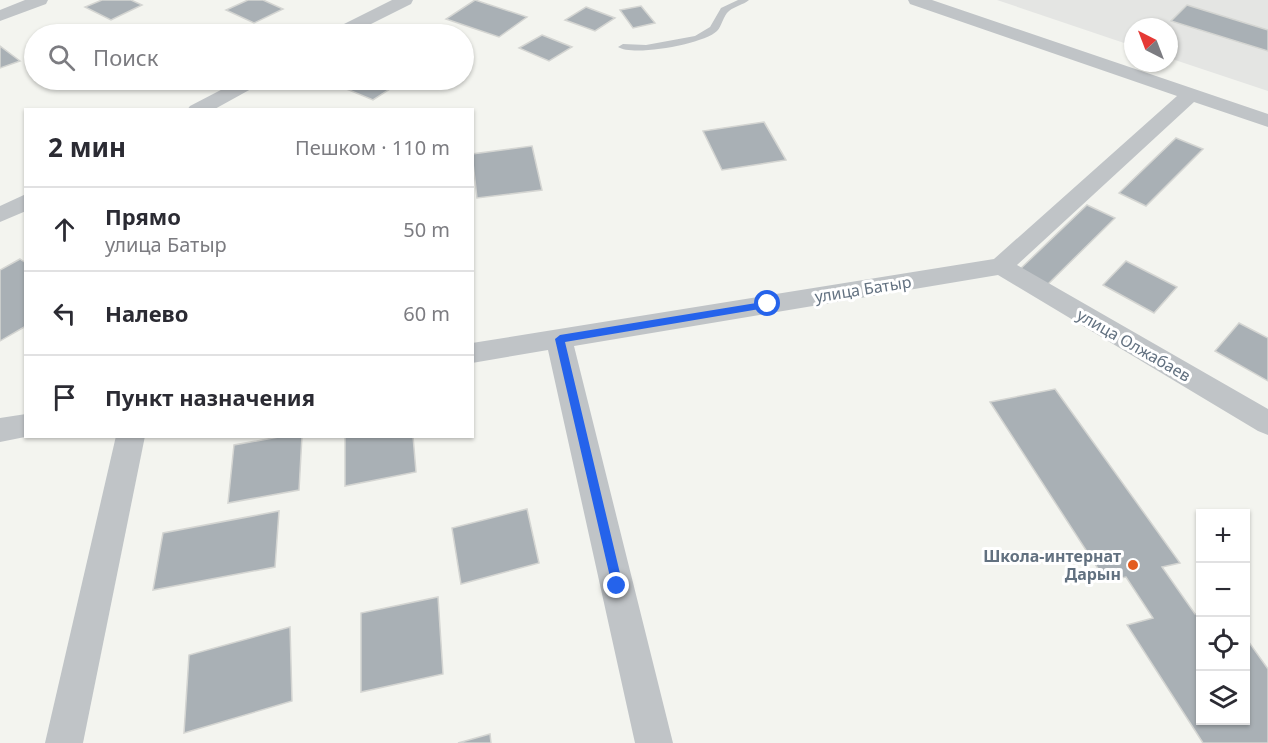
<!DOCTYPE html>
<html lang="ru">
<meta charset="utf-8">
<style>
body{margin:0;font-family:"Noto Sans",sans-serif;background:#f7f7f7;color:#2b2b33}
.controls{position:absolute;right:18px;bottom:18px;display:grid;overflow:hidden;border-radius:0px;box-shadow:0 2px 4px #0004}
.controls button{width:54px;height:54px;display:grid;place-items:center;padding:0;border:0;border-bottom:2px solid #e1e1e2;background:#fff;color:#2b2b33;font:30px sans-serif}
.compass{position:absolute;left:1124px;top:18px;width:54px;height:54px;border-radius:50%;background:#fff;box-shadow:0 2px 4px #0004;rotate:318deg}
.stop{position:absolute;width:18px;height:18px;margin:-14px;border:4px solid #2563eb;border-radius:50%;background:#fff}
.stop.end{background:#2563eb;border-color:#fff;box-shadow:0 2px 6px #0008}
.list{margin:0;padding:0;list-style:none}
h2{display:flex;justify-content:space-between;align-items:center;height:78px;margin:0;padding:0 24px;font-size:26px}
h2 small{font-size:20px;font-weight:400;color:#7c7c81}
.list li{display:grid;grid-template-columns:39px 1fr auto;gap:18px;align-items:center;box-sizing:border-box;height:84px;padding:0 24px;border-top:2px solid #e1e1e2}
.list b{display:block;font-size:22px;white-space:nowrap}
.list p{margin:0;font-size:20px;white-space:nowrap;color:#7c7c81}
.list em{font-size:20px;font-style:normal;color:#7c7c81}
.icon{flex:none;width:33px;height:33px;fill:none;stroke:currentColor;stroke-width:2;stroke-linecap:round;stroke-linejoin:round}
.map{position:relative;flex:none;width:1268px;height:743px;overflow:hidden}
.search{position:absolute;background:#fff;box-shadow:0 2px 4px #0004;left:24px;top:24px;width:450px;height:66px;display:flex;align-items:center;gap:15px;box-sizing:border-box;padding:0 21px;border-radius:33px;color:#7c7c81;font-size:22px}
.panel{position:absolute;background:#fff;box-shadow:0 2px 4px #0004;left:24px;top:108px;width:450px;height:330px;border-radius:0px}
.map>svg:first-child{display:block}
.built{fill:#e4e5e3}
.building{fill:#a9b0b5;stroke:#d4d5d2;stroke-width:1.5}
.lines{fill:none;stroke-linecap:round;stroke-linejoin:round}
.lane{fill:#c0c4c7;fill-rule:evenodd}
.street{fill:#c0c4c7;fill-rule:evenodd}
.route{fill:#2563eb}
.poi-dot{fill:#e35d20;stroke:#fff;stroke-width:2}
.labels{text-anchor:middle;stroke-width:6;stroke-linejoin:round;paint-order:stroke}
.street-label{font-size:16px;fill:#627180;stroke:#fff}
.poi-label{font-size:16px;font-weight:bold;fill:#627180;stroke:#fff;text-anchor:end}
</style>
<div class="map">
<svg width="1268" height="743" viewBox="0 0 1268 743">
<rect width="100%" height="100%" fill="#f3f4ef"/>
<polygon class="built" points="997,0 1268,0 1268,91 1169,58 1169,27 1133,27 1133,46"/>
<g class="building">
<polygon points="102,0 131,0 142,5 111,20 85,7"/>
<polygon points="248,0 263,0 283,9 254,23 226,10"/>
<polygon points="475,0 527,17 499,37 446,19"/>
<polygon points="1187,5 1268,30 1268,51 1171,21"/>
<polygon points="641,6 655,23 633,28 620,10"/>
<polygon points="586,7 615,18 595,31 565,20"/>
<polygon points="96,27 107,34 76,34"/>
<polygon points="542,35 572,47 549,61 519,48"/>
<polygon points="0,46 20,61 0,68"/>
<polygon points="109,80 142,80 120,89"/>
<polygon points="345,80 404,80 373,100 337,85"/>
<polygon points="764,122 786,160 722,170 703,131"/>
<polygon points="1176,138 1203,149 1146,206 1119,193"/>
<polygon points="532,146 542,190 477,198 472,154"/>
<polygon points="1087,205 1115,218 1045,287 1017,272"/>
<polygon points="20,259 26,263 26,326 0,341 0,270"/>
<polygon points="1126,261 1177,287 1154,313 1103,285"/>
<polygon points="1239,323 1268,338 1268,381 1215,351"/>
<polygon points="1055,389 1180,563 1162,567 1195,614 1200,613 1200,720 1246,720 1246,638 1268,669 1268,743 1203,743 1127,625 1153,618 1126,577 1106,581 990,402"/>
<polygon points="284,436 302,436 299,490 228,503 234,445"/>
<polygon points="345,436 413,436 416,472 345,486"/>
<polygon points="527,509 539,563 461,584 452,528"/>
<polygon points="279,511 275,567 153,590 163,533"/>
<polygon points="438,597 443,674 361,692 361,613"/>
<polygon points="290,627 292,701 184,733 189,655"/>
<polygon points="490,734 491,743 458,743"/>
</g>
<g class="lines">
<path class="lane" d="M738,0H749C743,5 735,6 729,11C723,16 722,26 717,31C704,44 633,57 618,47L623,44L646,45L695,36L710,27L721,8Z"/>
<g class="street">
<polygon points="25,0 48,0 46,4 0,21 0,10"/>
<polygon points="392,0 413,0 411,4 351,34 329,34 332,30"/>
<polygon points="908,0 932,0 1268,114 1268,127 1194,102 1017,265 1268,409 1268,435 1258,431 998,275 574,346 673,743 635,743 548,350 472,363 472,343 994,259 1177,96 910,4"/>
<polygon points="240,80 262,80 260,84 213,110 187,110 190,106"/>
<polygon points="26,194 26,211 0,222 0,206"/>
<polygon points="26,414 26,436 30,436 0,442 0,418"/>
<polygon points="116,436 145,436 83,743 45,743"/>
</g>
</g>
<polygon class="route" points="768,301 773,304 772,307 565,342 623,586 621,590 613,590 555,339 560,335"/>
<circle class="poi-dot" cx="1133" cy="565" r="6"/>
<g class="labels">
<g class="street-label">
<text transform="translate(863 289) rotate(-9)" y="6">улица Батыр</text>
<text transform="translate(1134 345) rotate(30)" y="6">улица Олжабаев</text>
</g>
<g class="poi-label">
<text x="1121" y="562">Школа-интернат<tspan x="1121" dy="18">Дарын</tspan></text>
</g>
</g>
</svg>
<div class="controls">
<button>+</button>
<button>−</button>
<button><svg class="icon" aria-label="locate" viewBox="0 0 24 24"><circle cx="12" cy="12" r="6"/><path d="M12 2v4M12 18v4M2 12h4M18 12h4"/></svg></button>
<button><svg class="icon" aria-label="layers" viewBox="0 0 24 24"><path d="M12 4l9 5-9 5-9-5zM3 14l9 5 9-5"/></svg></button>
</div>
<svg class="compass" viewBox="-18 -18 36 36"><path d="M0-13l5 13h-10z" fill="#e53935"/><path d="M0 13l5-13h-10z" fill="#7c7c81"/></svg>
<div class="stop" style="left:768px;top:304px"></div>
<div class="stop end" style="left:617px;top:586px"></div>
<div class="search"><svg class="icon" aria-label="search" viewBox="0 0 24 24"><circle cx="10" cy="10" r="6"/><path d="M15 15l6 6"/></svg>Поиск</div>
<section class="panel">
<h2>2 мин<small>Пешком · 110 m</small></h2>
<ul class="list">
<li><svg class="icon" aria-label="ahead" viewBox="0 0 24 24"><path d="M12 20V5M6 11l6-6 6 6"/></svg><div><b>Прямо</b><p>улица Батыр</p></div><em>50 m</em></li>
<li><svg class="icon" aria-label="left" viewBox="0 0 24 24"><path d="M17 20v-9H6M10 6l-5 5 5 5"/></svg><div><b>Налево</b></div><em>60 m</em></li>
<li><svg class="icon" aria-label="arrive" viewBox="0 0 24 24"><path d="M6 21V4h12l-3 4 3 4H6"/></svg><div><b>Пункт назначения</b></div></li>
</ul>
</section>
</div>
